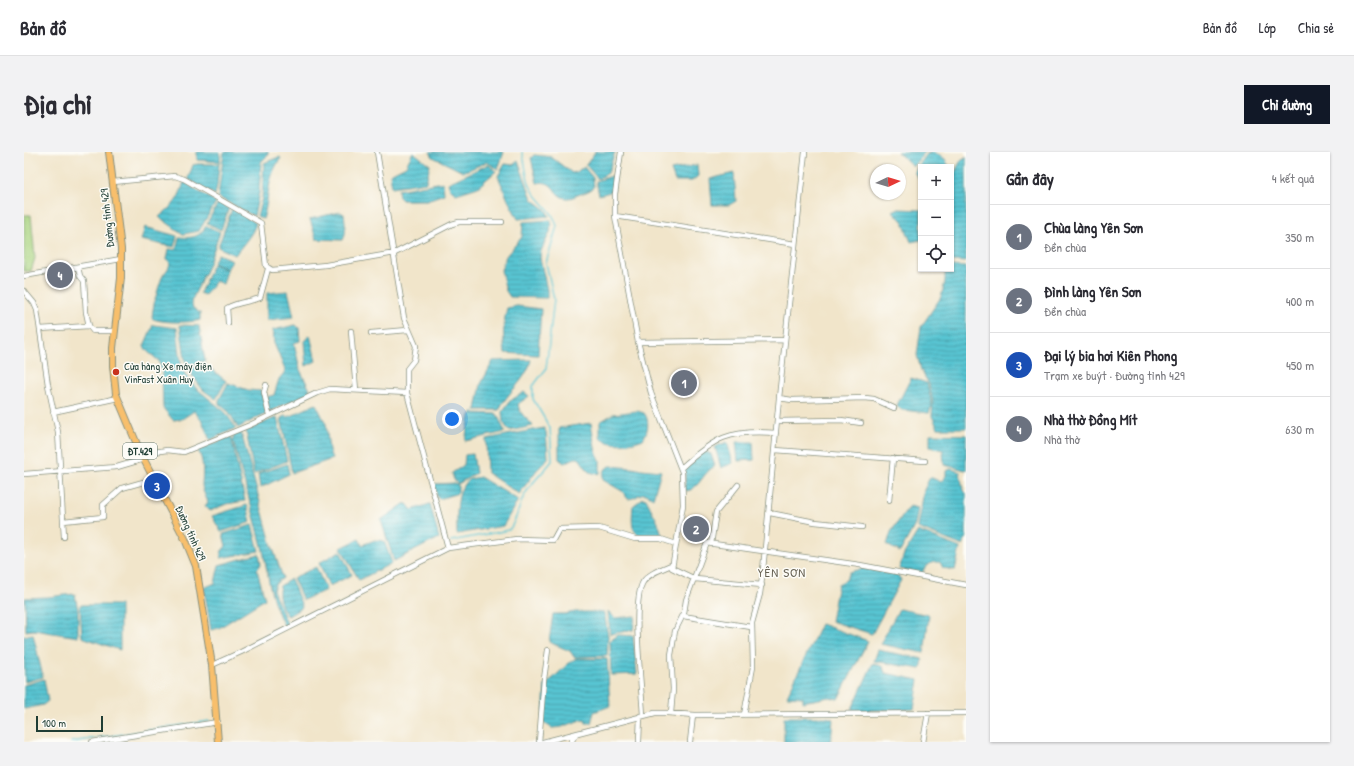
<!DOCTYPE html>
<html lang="vi">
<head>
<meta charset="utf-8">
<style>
	body { margin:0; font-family:"Patrick Hand",sans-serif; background:#f2f2f3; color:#2b2b33 }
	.controls { position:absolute; right:12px; top:12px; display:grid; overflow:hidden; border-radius:0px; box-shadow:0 1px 3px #0004 }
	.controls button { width:36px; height:36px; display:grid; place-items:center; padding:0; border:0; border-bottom:1px solid #e1e1e2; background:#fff; color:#2b2b33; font:20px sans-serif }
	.compass { position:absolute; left:846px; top:12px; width:36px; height:36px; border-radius:50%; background:#fff; box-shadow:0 1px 3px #0004; rotate:86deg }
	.scale { position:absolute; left:12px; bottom:10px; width:67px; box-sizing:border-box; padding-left:4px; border:2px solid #1f3d34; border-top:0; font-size:11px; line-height:14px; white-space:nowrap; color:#1f3d34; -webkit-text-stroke:3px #fdfcf7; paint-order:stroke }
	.you { position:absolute; left:428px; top:267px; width:14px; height:14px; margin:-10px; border:3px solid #fff; border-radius:50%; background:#1a73e8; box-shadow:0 0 0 6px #1a73e833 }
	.badge { display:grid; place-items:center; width:26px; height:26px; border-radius:50%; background:#111827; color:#fff; font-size:13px; font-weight:700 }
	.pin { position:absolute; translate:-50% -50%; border:2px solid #fff; box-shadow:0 1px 4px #0006 }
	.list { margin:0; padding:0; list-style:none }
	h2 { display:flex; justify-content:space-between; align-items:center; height:52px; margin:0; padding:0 16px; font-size:17px }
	h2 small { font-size:13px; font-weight:400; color:#7c7c81 }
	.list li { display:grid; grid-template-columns:26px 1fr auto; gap:12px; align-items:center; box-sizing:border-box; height:64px; padding:0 16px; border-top:1px solid #e1e1e2 }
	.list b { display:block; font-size:15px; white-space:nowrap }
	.list p { margin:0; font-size:13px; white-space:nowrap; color:#7c7c81 }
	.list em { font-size:13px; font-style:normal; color:#7c7c81 }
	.icon { flex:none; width:22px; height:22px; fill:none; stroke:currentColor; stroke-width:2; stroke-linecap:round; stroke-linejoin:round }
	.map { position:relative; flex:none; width:942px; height:590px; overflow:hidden; border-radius:0px }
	header { display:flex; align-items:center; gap:24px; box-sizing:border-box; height:56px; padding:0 20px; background:#fff; border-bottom:1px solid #e1e1e2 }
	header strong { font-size:19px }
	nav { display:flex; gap:22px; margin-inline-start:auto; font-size:14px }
	.intro { display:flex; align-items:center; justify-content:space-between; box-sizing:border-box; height:96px; padding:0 24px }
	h1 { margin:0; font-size:28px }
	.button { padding:10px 18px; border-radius:0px; background:#111827; color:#fff; font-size:14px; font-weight:700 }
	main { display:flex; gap:24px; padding:0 24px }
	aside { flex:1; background:#fff; border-radius:0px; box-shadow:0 1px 3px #0004 }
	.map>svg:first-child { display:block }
</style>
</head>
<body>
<header>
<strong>Bản đồ</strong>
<nav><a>Bản đồ</a><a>Lớp</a><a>Chia sẻ</a></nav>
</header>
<div class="intro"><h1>Địa chỉ</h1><a class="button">Chỉ đường</a></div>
<main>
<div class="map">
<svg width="942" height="590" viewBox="0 0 942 590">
	<defs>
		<pattern id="water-rules" width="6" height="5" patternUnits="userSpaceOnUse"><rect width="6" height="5" fill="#58c4d2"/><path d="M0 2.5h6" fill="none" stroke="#48a0ab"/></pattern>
	</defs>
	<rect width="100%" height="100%" fill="#fdfcf7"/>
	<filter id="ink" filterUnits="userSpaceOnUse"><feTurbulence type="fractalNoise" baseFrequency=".025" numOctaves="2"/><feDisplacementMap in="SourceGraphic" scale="8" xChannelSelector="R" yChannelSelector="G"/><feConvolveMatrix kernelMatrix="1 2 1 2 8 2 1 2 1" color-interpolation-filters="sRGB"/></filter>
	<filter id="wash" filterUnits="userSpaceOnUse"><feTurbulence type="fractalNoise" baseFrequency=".012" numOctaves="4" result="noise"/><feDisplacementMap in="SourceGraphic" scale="16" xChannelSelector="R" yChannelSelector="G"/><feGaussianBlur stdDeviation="0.9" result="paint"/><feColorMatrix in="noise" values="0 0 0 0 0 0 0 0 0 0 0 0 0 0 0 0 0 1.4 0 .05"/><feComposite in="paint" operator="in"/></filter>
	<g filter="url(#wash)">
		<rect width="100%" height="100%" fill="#f1e5ca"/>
		<path fill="#a9d480" stroke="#64885a" d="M0,63H7L11,106L7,119H0Z"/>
		<path fill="url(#water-rules)" stroke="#3c8083" d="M173,0H196V10L173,8Z
			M200,0H244L245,2L237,10L235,41L230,64L194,45Z
			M389,0L406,13L402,30L368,35L366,22L382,14Z
			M480,0L474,17L463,10L439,20L409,5L406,0Z
			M571,0H591L584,21L574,27L562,13Z
			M873,0H901L889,14Z
			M909,0L921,7L925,15H897V29L890,20L903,2Z
			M510,3L527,5L548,21L552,20L560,15L569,26L570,35C566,39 562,40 556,42C553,43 548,46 544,46C528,46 533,27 513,31L507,6Z
			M942,4V110L927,109V28L936,10Z
			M255,5L257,6C242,26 246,45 239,67L233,64L238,46L240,11Z
			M494,9L508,47L521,57L525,64L494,67L484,48L474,24L481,12L489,13Z
			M174,12H195L193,33L191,43L164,27L169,13Z
			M463,13H465L472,19L454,35L432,42L426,37L424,31Z
			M673,13L674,24L668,29H651L647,18Z
			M710,21L712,49L705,53H688L686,27Z
			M588,24L589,39L575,43L572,29Z
			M160,30L192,50L175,79L159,82L135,65C149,53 154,50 160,30Z
			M419,30L420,42L403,48H378L375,45L374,38Z
			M194,51L205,56L197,78L183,71Z
			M208,57L232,71C228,84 219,92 211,103L194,95Z
			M873,57L897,58V88L887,90L879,70L869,59Z
			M316,60L320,62C321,70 323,81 319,88L292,87L286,67Z
			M527,68L526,80L517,99L516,106L523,138V146L486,145L482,139L477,118L482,104L498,85L499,70Z
			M182,74L196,80L184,114L167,150L169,156L176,161V168C169,171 133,171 128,166C129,153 133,140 137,128C139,121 145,118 146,111L143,107L145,97L152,98L155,85C168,86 175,86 182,74Z
			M121,75L153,84L150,95L117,88Z
			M194,102L208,108L203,117L189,111Z
			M189,112L203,118L199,132L192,129L181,143L176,141Z
			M927,114L942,115V276H914L908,264L909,251L905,232L897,218L893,203L897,175L917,145L921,130V117H927Z
			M264,139L270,165L243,168V141Z
			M493,154L517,157L514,203L481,201C479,186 479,171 483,156Z
			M129,173L153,176L157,211L161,222L172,236L201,260L212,276L186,288L178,269L170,259L158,267L149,268L139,256L138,221L135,209L123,199L120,194Z
			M156,173L175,174L181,209L162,213Z
			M272,173L275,176L276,189L270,191L276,218L287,240L245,260L243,245L250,243L255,227L260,221L261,218L250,191L249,179V178Z
			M286,183L292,209L282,214L280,189Z
			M507,208C503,228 483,240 475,258H452L457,232L469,209Z
			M181,212L202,229L192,247L179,238L165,219L164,216Z
			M887,226L903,231L908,253L905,261L878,258L874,255L873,253Z
			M204,231L224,238L237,239L242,261L214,276L205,260L195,252V248Z
			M500,240L505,244L494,252C495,262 503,266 509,274L485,279L479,270L478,260L486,249Z
			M292,252L302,272L305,298L308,307L268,321L257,266L261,264L264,265Z
			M613,259L620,261C626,268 624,280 619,287C608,292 584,295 576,285V270L589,262Z
			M449,261L473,262L481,280L441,289L446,263Z
			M253,265L263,309L230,322L222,279Z
			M567,271L571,296L576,309V321L574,322L565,320L555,306H551L540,311L535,307V276Z
			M520,276L522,280L524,306L512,319L495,342L463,321L462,287Z
			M217,280L247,391L259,426L251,432L249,438L264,474L261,475C246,448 245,427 239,398C230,361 218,325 209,288L210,283Z
			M906,282L942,283V318L920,313L919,298L906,295Z
			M207,284L221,349L202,352L186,359L181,354L184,350C182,345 178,338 178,332C179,319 180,310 174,298Z
			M703,290L709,311L697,316L691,295Z
			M712,290H729L730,308L714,309Z
			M680,299L687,302L691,314C679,320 675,337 663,339L661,338V317Z
			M449,302L452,321L434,332L430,328L428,321L440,313L441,303Z
			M263,312L265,322L236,336L234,322Z
			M587,314L637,319L629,346C616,336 617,346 604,347L598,339L579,328C578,321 581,315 587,314Z
			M927,317L936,320L939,338L942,341V383L939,394L894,376L900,338L906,325L917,330L922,324V319Z
			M456,325L494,348L479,374L433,382C433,367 431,338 444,328C447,326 452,326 456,325Z
			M431,331L434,333V341L415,347L413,345L411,332Z
			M619,346L622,347C628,360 636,371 638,385C611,384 606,385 609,354Z
			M380,352H383L388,358L406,352L415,386L370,409L357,368Z
			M223,353L227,370L197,380L188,364Z
			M885,354L894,356L891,373L876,400L863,393L867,380Z
			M228,373L235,399L197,406V400L202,394L199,382Z
			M894,379L936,396L931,418L919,416L916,410C906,410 901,412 898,422L875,417L880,402Z
			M335,387L338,393L351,388L360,389L368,411L335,428L317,396Z
			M316,399L328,423L305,434L295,411Z
			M235,402L237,412L233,418L241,447L195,476L187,478L180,436L191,431L195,413Z
			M292,415L302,438L279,448L269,426Z
			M840,416L874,423L877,428L848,482L807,469L814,432L822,428L826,420Z
			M267,427L278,454L277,456L264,464C257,457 253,443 256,434Z
			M51,442L54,459V485L10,478L2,479L1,446L24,445Z
			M56,453H96V498L58,485Z
			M875,457L905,463L900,501L856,492Z
			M584,459L591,466L611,464L609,478L586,482Z
			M551,460H580L584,484L583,504L550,505L546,499L525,490L529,462H541Z
			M797,472L844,489L814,547L805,545L779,550V545L763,544Z
			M9,482L19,525L1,530L0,484Z
			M594,483L609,484L613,522L587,523L586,489Z
			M854,498L899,507L897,517L850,509Z
			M553,506L583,507L586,554L570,560L567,571H562L561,567H559L538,575L528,576L519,570L521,532C532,526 544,509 553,506Z
			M849,511L859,515L861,521L895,528L890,557L827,559Z
			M20,527L24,549L19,553L0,557V533Z
			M760,565H803L809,567L807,590H760Z"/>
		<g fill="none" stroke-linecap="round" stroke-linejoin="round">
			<path stroke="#58c4d2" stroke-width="1.5" d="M427,389L485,378C493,368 494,357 499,346C506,331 518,322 528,309L526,276L509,247V234L522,217L530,147L522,111L533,74C529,57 513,49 506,34C501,23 502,11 498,0
				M47,590L185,569"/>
		</g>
	</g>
	<g filter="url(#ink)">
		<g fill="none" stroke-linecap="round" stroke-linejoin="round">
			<defs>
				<path id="minor" d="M353,0L380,166L392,194L390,208L383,217V241L424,396
					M597,0L591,42V64L614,190L627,241L658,320L659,353L648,416L671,427L738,433
					M89,30L151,24L160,27L237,71L242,114L248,118L302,113L371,101L428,72L435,70H478
					M591,64L771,92
					M54,115L56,124L60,129L62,160L65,174L69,179H91
					M0,124L97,107
					M0,139L10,151L13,158L24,233L34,280L40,385
					M204,171L203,156C213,150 225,150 236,146L244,117
					M16,177L65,174
					M327,179L332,238
					M347,181L384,178
					M614,190L761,188
					M242,233L240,240L245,263
					M755,246L768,248L841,246L850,247L870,256
					M29,260L94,246
					M753,269L817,268L837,271
					M751,298L901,309
					M117,302L143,298L160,300L226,273L293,241L306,237L383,241
					M657,316C690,286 706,277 752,281
					M0,322L93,315L120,307
					M865,349L869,306
					M746,361L791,370L838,375
					M39,369L79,365V353L98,336L130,327
					M683,391L836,413L942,433
					M687,392L692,360L714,333
					M659,464L727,475
					M188,513L217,500L424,396L493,387L529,388L535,377L575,376L611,387H637L652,392
					M647,561L649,537L647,503L651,479L660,461L662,448L683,391
					M720,563L729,515L728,471L736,442L739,418L755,246L781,0
					M619,564C618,537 607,450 619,430C625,421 638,417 647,413
					M68,590L194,570
					M515,590L520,527L524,498
					M519,590L631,561H643L671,563L942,561
					M547,590L552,582
					M615,590L616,564
					M666,590L669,563
					M899,590L904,561"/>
				<path id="major" d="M85,0L97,97V126L89,196V214L92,242L117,302L161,387L172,414L188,513L194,590"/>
			</defs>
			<use href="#minor" stroke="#88917f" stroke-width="6"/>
			<use href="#major" stroke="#88917f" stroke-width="8"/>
			<use href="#minor" stroke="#fff" stroke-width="4.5"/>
			<use href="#major" stroke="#f8bf6c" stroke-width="6"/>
		</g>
	</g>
	<circle fill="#c8321e" stroke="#fdfcf7" stroke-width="1.5" cx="92" cy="220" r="4"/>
	<g text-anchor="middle" stroke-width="3" stroke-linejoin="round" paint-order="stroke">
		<rect fill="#fdfcf7" stroke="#62766e" stroke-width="1" x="99" y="291" width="34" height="16" rx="3"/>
		<g font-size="10" font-weight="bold" fill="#1f3d34">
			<text x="116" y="303">ĐT.429</text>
		</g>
		<g font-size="11" fill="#1f3d34" stroke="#fdfcf7">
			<text transform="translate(83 66) rotate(-96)" y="4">Đường tỉnh 429</text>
			<text transform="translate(167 381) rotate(66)" y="4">Đường tỉnh 429</text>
		</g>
		<g font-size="11" fill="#1f3d34" stroke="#fdfcf7" text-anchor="start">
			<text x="100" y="218">Cửa hàng Xe máy điện<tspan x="100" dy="13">VinFast Xuân Huy</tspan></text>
		</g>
		<g font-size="13" letter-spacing="1" fill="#686355" stroke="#fdfcf7">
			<text x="758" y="425">YÊN SƠN</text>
		</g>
	</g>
</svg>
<div class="controls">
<button>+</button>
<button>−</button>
<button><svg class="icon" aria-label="locate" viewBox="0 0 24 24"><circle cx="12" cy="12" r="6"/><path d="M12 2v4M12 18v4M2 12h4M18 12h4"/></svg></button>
</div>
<svg class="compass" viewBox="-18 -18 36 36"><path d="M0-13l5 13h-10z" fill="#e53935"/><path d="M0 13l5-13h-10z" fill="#7c7c81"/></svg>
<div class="scale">100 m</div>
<div class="you"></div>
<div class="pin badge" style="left:660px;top:231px;background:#6b7280">1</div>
<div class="pin badge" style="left:672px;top:377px;background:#6b7280">2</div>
<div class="pin badge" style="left:133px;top:334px;background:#1a4fb4">3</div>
<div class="pin badge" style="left:36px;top:123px;background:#6b7280">4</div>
</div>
<aside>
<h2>Gần đây<small>4 kết quả</small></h2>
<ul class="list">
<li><span class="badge" style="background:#6b7280">1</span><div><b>Chùa làng Yên Sơn</b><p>Đền chùa</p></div><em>350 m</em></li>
<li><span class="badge" style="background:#6b7280">2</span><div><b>Đình làng Yên Sơn</b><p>Đền chùa</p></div><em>400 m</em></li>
<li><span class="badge" style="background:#1a4fb4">3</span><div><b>Đại lý bia hơi Kiên Phong</b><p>Trạm xe buýt · Đường tỉnh 429</p></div><em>450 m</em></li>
<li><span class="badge" style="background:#6b7280">4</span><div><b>Nhà thờ Đồng Mít</b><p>Nhà thờ</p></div><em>630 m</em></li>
</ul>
</aside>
</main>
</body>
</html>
